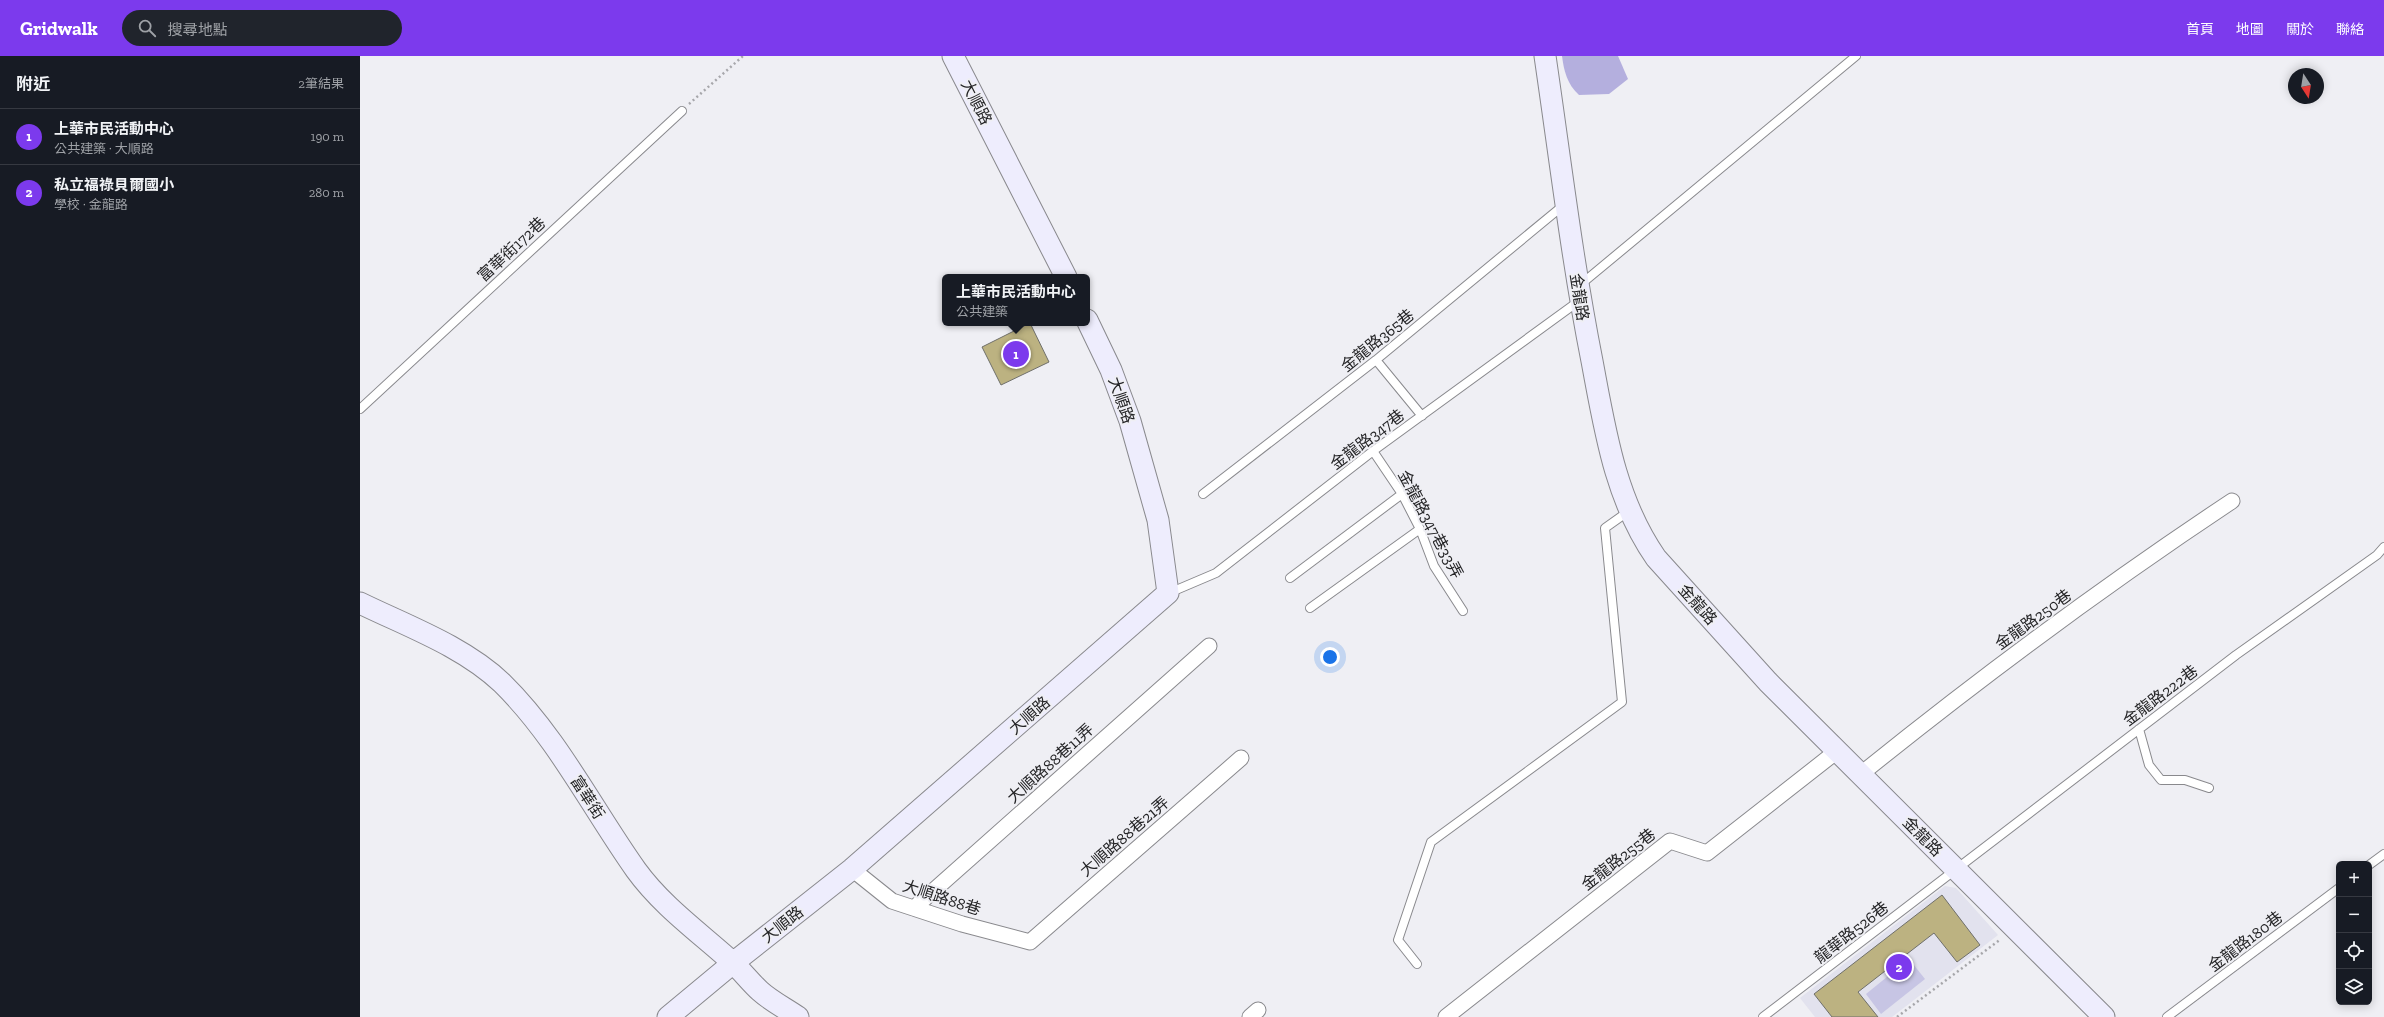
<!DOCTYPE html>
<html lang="zh-TW">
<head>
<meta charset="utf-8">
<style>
	body { margin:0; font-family:"Zilla Slab","Noto Sans TC",serif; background:#20242c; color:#f1f3f6 }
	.controls { position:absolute; right:12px; bottom:12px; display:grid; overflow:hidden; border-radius:6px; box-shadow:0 2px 10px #0003 }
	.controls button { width:36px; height:36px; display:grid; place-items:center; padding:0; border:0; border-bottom:1px solid #363941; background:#171b24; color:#f1f3f6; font:20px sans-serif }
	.compass { position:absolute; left:1928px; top:12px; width:36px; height:36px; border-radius:50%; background:#171b24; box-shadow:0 2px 10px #0003; rotate:168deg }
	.you { position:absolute; left:970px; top:601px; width:14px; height:14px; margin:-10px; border:3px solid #fff; border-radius:50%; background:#1a73e8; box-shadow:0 0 0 6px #1a73e833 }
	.badge { display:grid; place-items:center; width:26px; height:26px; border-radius:50%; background:#7c3aed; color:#fff; font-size:13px; font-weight:700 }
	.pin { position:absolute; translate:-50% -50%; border:2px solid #fff; box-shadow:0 1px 4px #0006 }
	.popup { position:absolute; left:582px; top:218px; width:148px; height:52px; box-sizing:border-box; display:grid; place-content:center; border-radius:6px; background:#171b24; filter:drop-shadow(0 1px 3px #0005); font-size:13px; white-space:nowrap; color:#9ea1a6 }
	.popup b { font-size:15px; color:#f1f3f6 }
	.popup::after { content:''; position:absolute; left:50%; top:100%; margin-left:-8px; border:8px solid transparent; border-top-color:#171b24 }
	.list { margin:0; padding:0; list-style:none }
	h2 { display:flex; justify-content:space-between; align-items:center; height:52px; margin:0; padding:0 16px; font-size:17px }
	h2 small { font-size:13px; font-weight:400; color:#9ea1a6 }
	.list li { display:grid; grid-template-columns:26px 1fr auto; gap:12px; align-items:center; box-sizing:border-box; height:56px; padding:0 16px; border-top:1px solid #363941 }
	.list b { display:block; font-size:15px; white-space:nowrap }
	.list p { margin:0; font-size:13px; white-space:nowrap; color:#9ea1a6 }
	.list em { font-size:13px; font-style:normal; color:#9ea1a6 }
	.icon { flex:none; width:22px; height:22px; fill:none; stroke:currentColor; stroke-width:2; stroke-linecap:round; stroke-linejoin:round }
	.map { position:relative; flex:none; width:2024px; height:961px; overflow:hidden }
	header { display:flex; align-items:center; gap:24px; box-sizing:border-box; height:56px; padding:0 20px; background:#7c3aed; color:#fff }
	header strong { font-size:19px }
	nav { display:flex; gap:22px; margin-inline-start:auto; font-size:14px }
	.search { width:280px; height:36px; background:#20242c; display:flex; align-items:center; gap:10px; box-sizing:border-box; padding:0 14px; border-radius:22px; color:#9ea1a6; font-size:15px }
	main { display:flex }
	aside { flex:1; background:#171b24 }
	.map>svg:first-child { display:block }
</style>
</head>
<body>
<header>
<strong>Gridwalk</strong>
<div class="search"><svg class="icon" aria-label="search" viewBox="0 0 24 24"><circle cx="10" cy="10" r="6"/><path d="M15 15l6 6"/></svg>搜尋地點</div>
<nav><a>首頁</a><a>地圖</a><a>關於</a><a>聯絡</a></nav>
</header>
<main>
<aside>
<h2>附近<small>2筆結果</small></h2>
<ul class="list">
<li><span class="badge">1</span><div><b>上華市民活動中心</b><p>公共建築 · 大順路</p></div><em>190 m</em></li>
<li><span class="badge">2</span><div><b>私立福祿貝爾國小</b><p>學校 · 金龍路</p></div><em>280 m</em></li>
</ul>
</aside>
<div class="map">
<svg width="2024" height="961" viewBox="0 0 2024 961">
	<rect width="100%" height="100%" fill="#efeff4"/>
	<path fill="#e2e2ee" d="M1585,830L1596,832L1638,879L1532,961H1455L1440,942Z"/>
	<path fill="#c7c5e4" d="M1549,903L1565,923L1521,958L1506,938Z"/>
	<path fill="#b4afde" d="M1202,0H1258L1268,23L1249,38L1219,39C1207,28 1204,15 1202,0Z"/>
	<path fill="#bcb281" stroke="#6f6f6a" d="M670,267L689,306L641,329L622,291Z
		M1582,839L1620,889L1597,906L1574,877L1498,936L1518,961H1472L1454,938Z"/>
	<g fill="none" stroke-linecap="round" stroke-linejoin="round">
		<defs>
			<path id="lane" d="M1220,229L1496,0
				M1016,304L1062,360
				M0,353L322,55
				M1013,395L1042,438L1060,473L1074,510L1103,555
				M843,438L1016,304L1205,148
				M930,522L1042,438
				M809,537L856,517L1013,395L1219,245
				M950,552L1060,473
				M1779,673L1789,709L1801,724H1825L1849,732
				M2009,809L2024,798
				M1057,908L1038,884L1071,786L1262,646L1245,472L1269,455
				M1403,961L1876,599L2017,499L2024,491
				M1807,961L1979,832"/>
			<path id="street" d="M1501,718C1620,622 1744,530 1872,445
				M492,813L532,845L602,868L670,886L881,702
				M554,852L849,590
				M890,961L898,954
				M1086,961L1310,785L1347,797L1477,695"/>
			<path id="secondary" d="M593,0L706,221
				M1185,0C1200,102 1212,204 1232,305C1245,374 1255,443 1296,502L1408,626L1744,961
				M0,547C47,570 103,590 142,627C197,681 232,752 276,814C302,850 340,877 372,906C382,915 390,926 400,935C411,945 425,952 438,961
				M308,961L373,907L492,813L808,537L798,464L770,365L751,314L727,264"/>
		</defs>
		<use href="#lane" stroke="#89898d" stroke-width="10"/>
		<use href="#street" stroke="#89898d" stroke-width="17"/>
		<use href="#secondary" stroke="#89898d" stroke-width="23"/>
		<path stroke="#a7a7ab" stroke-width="2.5" stroke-dasharray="2 3" stroke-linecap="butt" d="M329,48L383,0
			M1537,961L1641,883"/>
		<use href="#lane" stroke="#fff" stroke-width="8"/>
		<use href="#street" stroke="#fff" stroke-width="15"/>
		<use href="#secondary" stroke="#eeedfd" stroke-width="21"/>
	</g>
	<g text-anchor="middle" stroke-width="4" stroke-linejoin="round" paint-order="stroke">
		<g font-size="16" fill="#242426" stroke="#efeff4">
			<text transform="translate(617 46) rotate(63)" y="6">大順路</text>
			<text transform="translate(151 193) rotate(-43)" y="6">富華街172巷</text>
			<text transform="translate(1220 241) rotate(81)" y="6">金龍路</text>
			<text transform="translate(1017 284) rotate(-39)" y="6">金龍路365巷</text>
			<text transform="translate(762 344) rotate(71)" y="6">大順路</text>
			<text transform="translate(1007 383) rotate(-37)" y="6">金龍路347巷</text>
			<text transform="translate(1071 468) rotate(62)" y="6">金龍路347巷33弄</text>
			<text transform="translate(1338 548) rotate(48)" y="6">金龍路</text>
			<text transform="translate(1673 563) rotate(-36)" y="6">金龍路250巷</text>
			<text transform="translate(1800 639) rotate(-37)" y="6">金龍路222巷</text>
			<text transform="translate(669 659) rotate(-41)" y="6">大順路</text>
			<text transform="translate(690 707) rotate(-42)" y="6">大順路88巷11弄</text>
			<text transform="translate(228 741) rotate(57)" y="6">富華街</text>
			<text transform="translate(764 780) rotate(-41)" y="6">大順路88巷21弄</text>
			<text transform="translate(1563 780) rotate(45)" y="6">金龍路</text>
			<text transform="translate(1258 803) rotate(-38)" y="6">金龍路255巷</text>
			<text transform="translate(582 841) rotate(18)" y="6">大順路88巷</text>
			<text transform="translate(422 868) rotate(-38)" y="6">大順路</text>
			<text transform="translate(1491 876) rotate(-38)" y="6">龍華路526巷</text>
			<text transform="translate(1885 885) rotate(-37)" y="6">金龍路180巷</text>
		</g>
	</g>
</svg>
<div class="controls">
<button>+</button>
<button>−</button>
<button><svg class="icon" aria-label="locate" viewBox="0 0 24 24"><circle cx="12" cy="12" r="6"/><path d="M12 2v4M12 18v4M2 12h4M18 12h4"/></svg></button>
<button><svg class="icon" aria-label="layers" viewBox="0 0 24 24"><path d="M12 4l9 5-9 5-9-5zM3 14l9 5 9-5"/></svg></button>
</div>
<svg class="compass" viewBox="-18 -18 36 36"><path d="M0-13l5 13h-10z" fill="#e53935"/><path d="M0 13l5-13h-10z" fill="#9ea1a6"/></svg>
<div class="you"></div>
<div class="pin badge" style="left:656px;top:298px">1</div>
<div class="popup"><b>上華市民活動中心</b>公共建築</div>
<div class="pin badge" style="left:1539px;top:911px">2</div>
</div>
</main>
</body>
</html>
